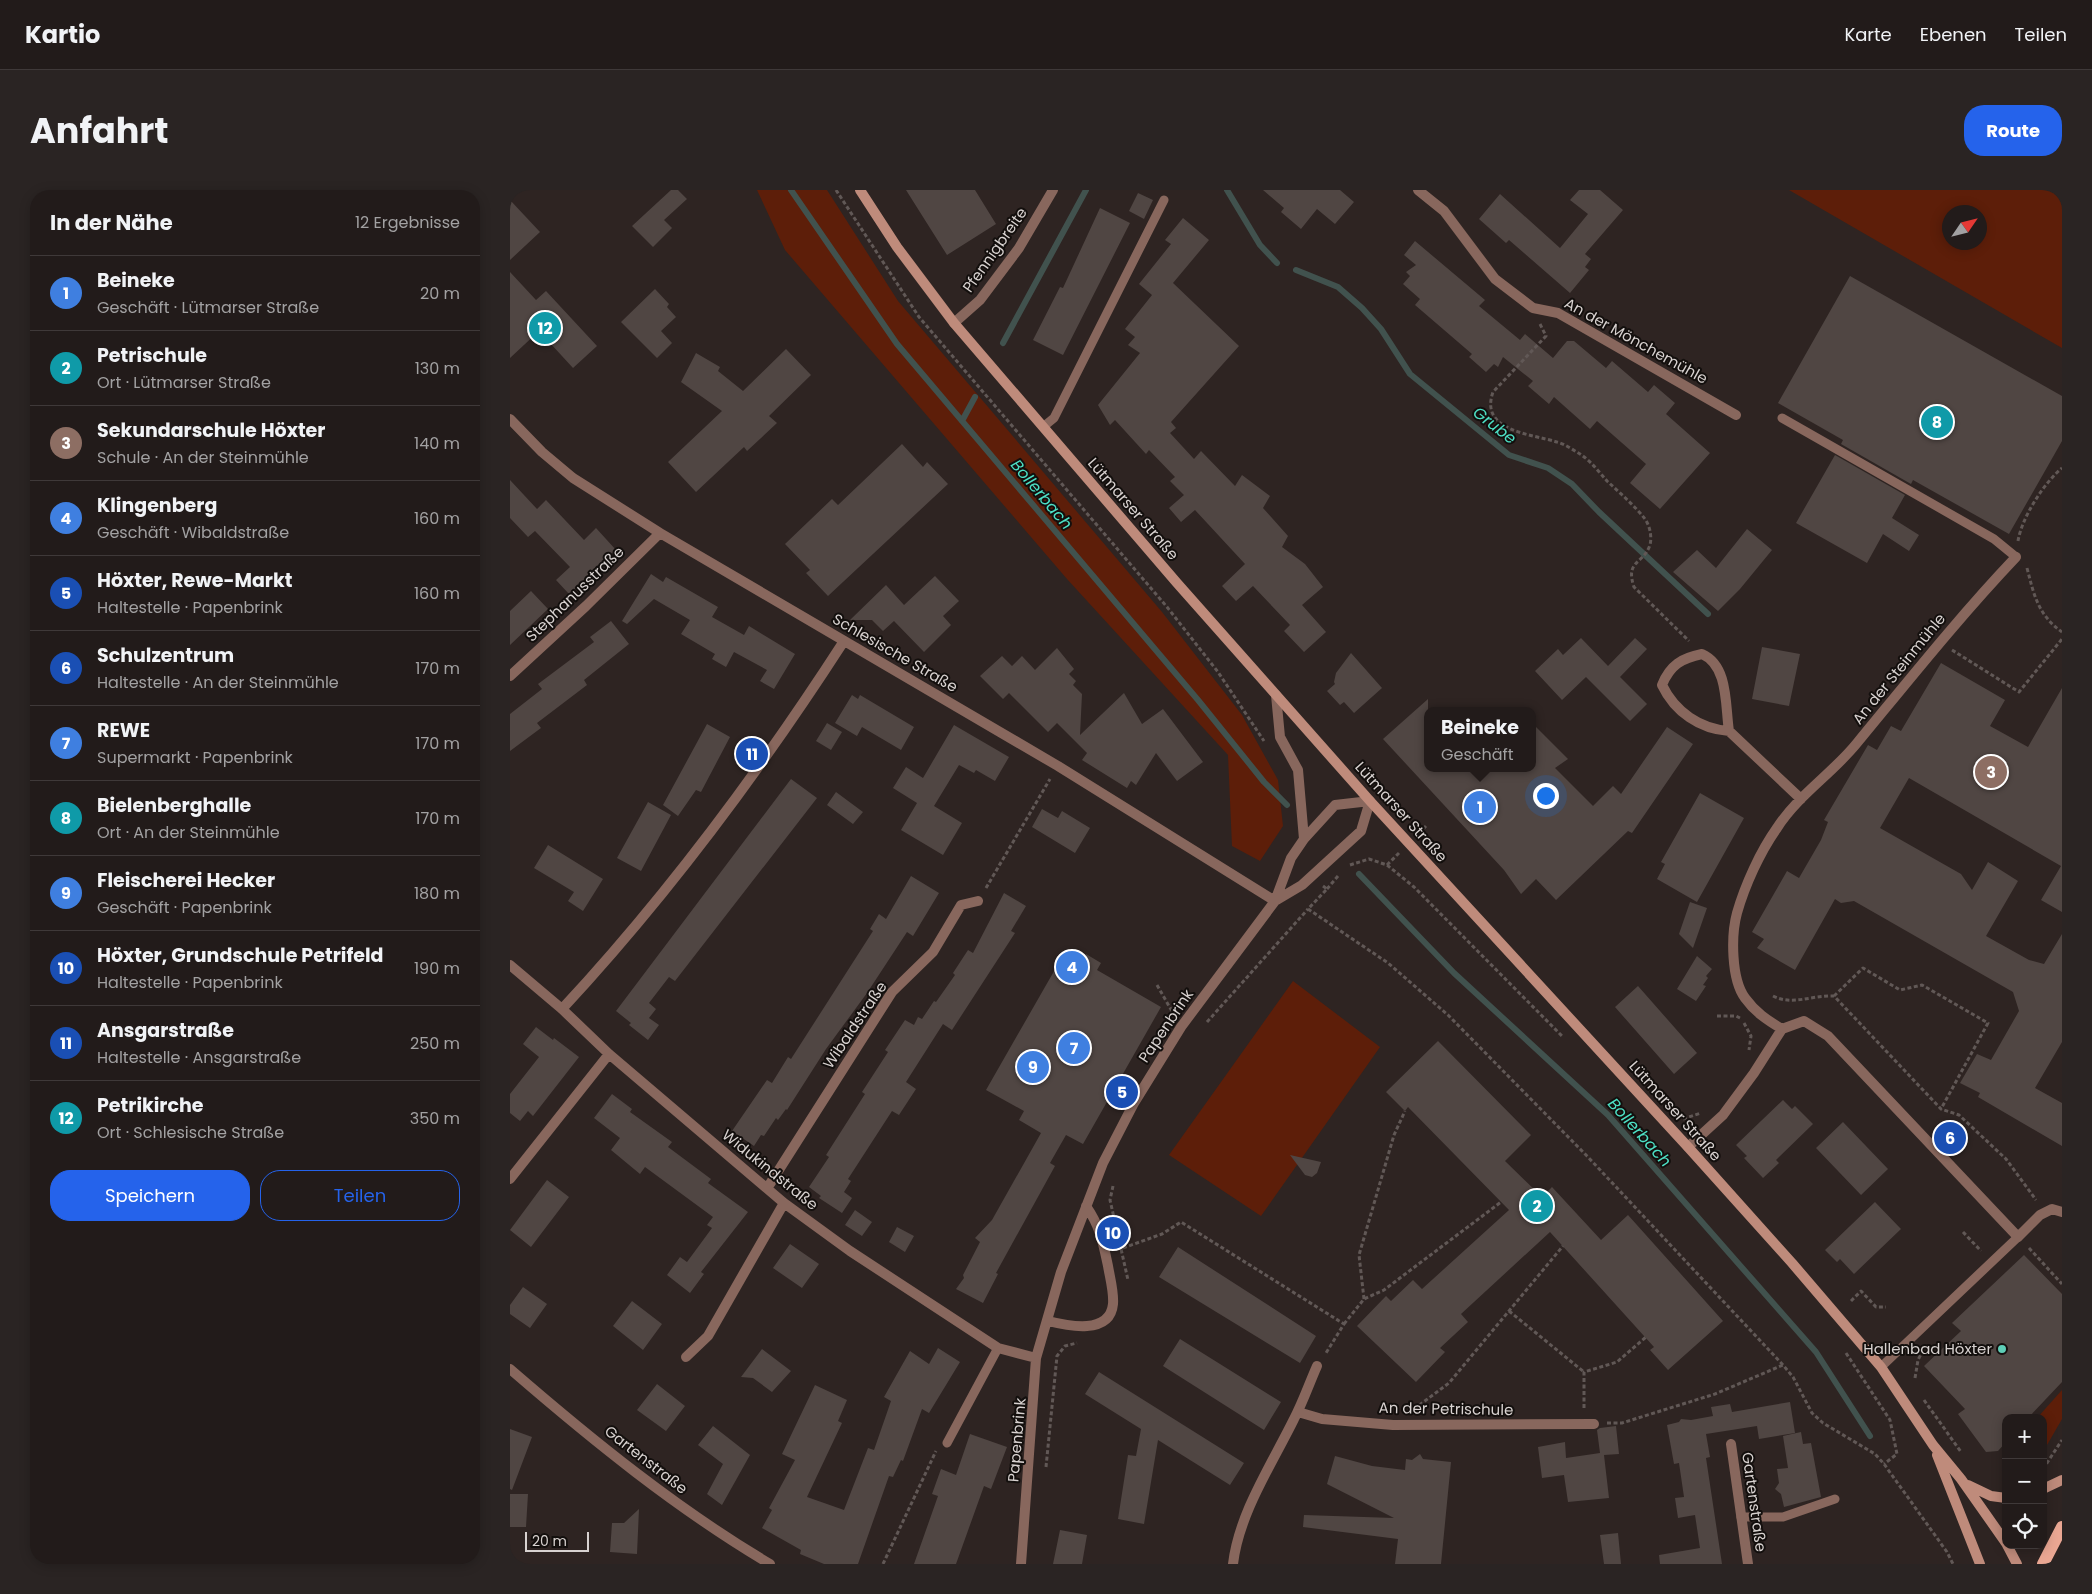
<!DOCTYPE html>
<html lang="de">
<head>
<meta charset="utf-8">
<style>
	body { margin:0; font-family:Poppins,sans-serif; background:#2a2423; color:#f1f3f6 }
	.controls { position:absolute; right:15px; bottom:15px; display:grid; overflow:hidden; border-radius:10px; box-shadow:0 2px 12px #0003 }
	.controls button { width:45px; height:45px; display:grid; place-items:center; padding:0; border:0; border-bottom:1px solid #3f3939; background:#221b1a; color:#f1f3f6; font:25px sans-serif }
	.compass { position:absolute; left:1432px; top:15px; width:45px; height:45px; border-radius:50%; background:#221b1a; box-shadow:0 2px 12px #0003; rotate:55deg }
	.scale { position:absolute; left:15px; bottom:12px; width:64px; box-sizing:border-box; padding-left:5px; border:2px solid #d8d2d0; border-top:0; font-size:14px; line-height:18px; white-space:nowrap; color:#d8d2d0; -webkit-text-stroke:4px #130f0d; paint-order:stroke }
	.you { position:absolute; left:1035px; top:605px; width:18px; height:18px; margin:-12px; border:4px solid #fff; border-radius:50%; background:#1a73e8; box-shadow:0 0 0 8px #1a73e833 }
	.badge { display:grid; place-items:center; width:32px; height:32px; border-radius:50%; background:#2563eb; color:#fff; font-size:16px; font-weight:700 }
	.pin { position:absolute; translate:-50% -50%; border:2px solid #fff; box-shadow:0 1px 5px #0006 }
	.popup { position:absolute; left:914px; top:517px; width:112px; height:65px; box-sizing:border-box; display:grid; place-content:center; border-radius:10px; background:#221b1a; filter:drop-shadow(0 1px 4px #0005); font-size:16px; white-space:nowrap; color:#a2a1a2 }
	.popup b { font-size:19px; color:#f1f3f6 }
	.popup::after { content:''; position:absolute; left:50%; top:100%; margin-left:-10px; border:10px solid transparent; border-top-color:#221b1a }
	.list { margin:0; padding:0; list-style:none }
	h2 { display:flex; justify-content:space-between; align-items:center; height:65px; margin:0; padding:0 20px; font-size:21px }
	h2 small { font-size:16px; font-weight:400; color:#a2a1a2 }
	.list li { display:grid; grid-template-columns:32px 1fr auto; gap:15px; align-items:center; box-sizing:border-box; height:75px; padding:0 20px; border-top:1px solid #3f3939 }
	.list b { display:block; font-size:19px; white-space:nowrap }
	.list p { margin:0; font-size:16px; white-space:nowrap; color:#a2a1a2 }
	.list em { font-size:16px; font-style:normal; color:#a2a1a2 }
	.actions { display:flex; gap:10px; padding:15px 20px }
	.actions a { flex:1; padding:11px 0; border:1px solid #2563eb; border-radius:20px; text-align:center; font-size:18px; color:#2563eb }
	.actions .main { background:#2563eb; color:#fff }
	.icon { flex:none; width:28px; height:28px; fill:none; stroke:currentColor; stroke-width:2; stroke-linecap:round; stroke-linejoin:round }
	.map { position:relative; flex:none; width:1552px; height:1374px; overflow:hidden; border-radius:20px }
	header { display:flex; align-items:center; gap:30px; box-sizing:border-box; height:70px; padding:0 25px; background:#221b1a; border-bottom:1px solid #3f3939 }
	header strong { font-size:24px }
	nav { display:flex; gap:28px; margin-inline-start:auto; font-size:18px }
	.intro { display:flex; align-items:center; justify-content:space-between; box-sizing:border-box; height:120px; padding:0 30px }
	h1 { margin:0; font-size:35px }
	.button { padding:12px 22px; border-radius:20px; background:#2563eb; color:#fff; font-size:18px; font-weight:700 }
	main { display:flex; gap:30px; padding:0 30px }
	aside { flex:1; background:#221b1a; border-radius:20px; box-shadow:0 2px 12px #0003 }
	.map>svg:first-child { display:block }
</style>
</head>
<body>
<header>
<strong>Kartio</strong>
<nav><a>Karte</a><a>Ebenen</a><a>Teilen</a></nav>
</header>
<div class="intro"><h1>Anfahrt</h1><a class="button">Route</a></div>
<main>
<aside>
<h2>In der Nähe<small>12 Ergebnisse</small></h2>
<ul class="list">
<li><span class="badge" style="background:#3f7fe0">1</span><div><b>Beineke</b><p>Geschäft · Lütmarser Straße</p></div><em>20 m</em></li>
<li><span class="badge" style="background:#0f9aa8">2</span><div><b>Petrischule</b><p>Ort · Lütmarser Straße</p></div><em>130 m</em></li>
<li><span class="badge" style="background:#8d6e63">3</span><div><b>Sekundarschule Höxter</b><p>Schule · An der Steinmühle</p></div><em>140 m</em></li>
<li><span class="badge" style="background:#3f7fe0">4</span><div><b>Klingenberg</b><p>Geschäft · Wibaldstraße</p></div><em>160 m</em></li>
<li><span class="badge" style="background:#1a4fb4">5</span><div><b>Höxter, Rewe-Markt</b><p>Haltestelle · Papenbrink</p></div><em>160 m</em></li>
<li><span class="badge" style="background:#1a4fb4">6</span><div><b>Schulzentrum</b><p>Haltestelle · An der Steinmühle</p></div><em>170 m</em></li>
<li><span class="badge" style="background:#3f7fe0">7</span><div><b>REWE</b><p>Supermarkt · Papenbrink</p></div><em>170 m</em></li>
<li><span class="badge" style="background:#0f9aa8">8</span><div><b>Bielenberghalle</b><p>Ort · An der Steinmühle</p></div><em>170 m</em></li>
<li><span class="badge" style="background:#3f7fe0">9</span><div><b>Fleischerei Hecker</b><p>Geschäft · Papenbrink</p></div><em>180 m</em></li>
<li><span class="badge" style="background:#1a4fb4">10</span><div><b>Höxter, Grundschule Petrifeld</b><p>Haltestelle · Papenbrink</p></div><em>190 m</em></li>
<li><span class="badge" style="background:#1a4fb4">11</span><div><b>Ansgarstraße</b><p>Haltestelle · Ansgarstraße</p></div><em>250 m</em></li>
<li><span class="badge" style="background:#0f9aa8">12</span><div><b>Petrikirche</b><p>Ort · Schlesische Straße</p></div><em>350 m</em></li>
</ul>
<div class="actions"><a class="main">Speichern</a><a>Teilen</a></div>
</aside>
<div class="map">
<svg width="1552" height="1374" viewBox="0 0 1552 1374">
	<rect width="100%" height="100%" fill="#2e2422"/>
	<path fill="#5d1e09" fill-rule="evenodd" d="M247,0H317L388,111L652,422L732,525L768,590L773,636L750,671L722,656L718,565L557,389L275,60Z
		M1279,0H1552V158ZM1440,22H1470V52H1440Z
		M783,791L870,857L751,1026L659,965Z
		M1552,1200V1229L1533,1262V1228H1527Z"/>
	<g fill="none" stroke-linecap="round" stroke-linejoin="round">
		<path stroke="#41524e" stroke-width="6" d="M281,0L387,154L688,510L754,592L777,615
			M717,0L750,55L767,73
			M786,80L828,97L852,118L871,139L900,184L999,265L1038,278L1062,294L1089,322L1198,424
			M493,153L576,0
			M452,231L465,207
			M849,684L944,783L1098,925L1306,1162L1360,1246"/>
	</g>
	<path fill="#504643" d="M161,0H168L177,9L154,30L162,38L143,57L122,36Z
		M396,0H465L486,34L437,65Z
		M753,0H830L844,12L825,34L807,19L791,39L771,22L774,18Z
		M1069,0H1090L1113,20L1075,64L1081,69L1075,77L1079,80L1060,103L999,50L996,53L969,29L990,4L1050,58L1078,24L1060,10Z
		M628,3L643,10L634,29L619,21Z
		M0,10L30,42L0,70Z
		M590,18L620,33L553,165L523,150L550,97L553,98Z
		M673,28L699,50L663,93L729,156L661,232L666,238L660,243L684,269L691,261L725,296L732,285L760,306L753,318L778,346L772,357L795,374L813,397L792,415L816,442L794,462L774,441L780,435L743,396L726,411L712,396L735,374L685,320L671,332L659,318L674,305L660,291L665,287L639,260L636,264L605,230L600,235L588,215L630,163L618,155L625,147L615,139L642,105L629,94L661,54L655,50Z
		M905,51L975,110L969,116L1010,150L1015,144L1043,168L1057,151H1064L1096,178L1102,171L1138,202L1144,195L1165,213L1156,224L1200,263L1150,319L1120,293L1136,274L1087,231L1080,239L1044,207L1039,214L1018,196L1023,191L993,167L988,177L984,174L976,182L959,167L962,164L905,115L910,109L893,94L900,86L896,82L906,75L894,65Z
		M0,82L26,110L36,101L87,156L63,178L29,141L0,168Z
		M1340,86L1552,206V251L1499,344L1403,290L1401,294L1331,254L1333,250L1268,213Z
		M145,99L159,114L157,117L166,127L151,141L162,153L147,168L111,132Z
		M276,159L301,185L259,226L267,233L237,261L234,257L186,302L158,272L212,221L171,192L186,163L210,177L208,181L233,201Z
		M392,254L413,277L417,272L438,294L318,406L296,383L300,380L275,354L322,309L328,315Z
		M1325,265L1395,305L1382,328L1409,345L1399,361L1373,344L1357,373L1286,333Z
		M0,290L27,319L36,310L74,350L86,338L106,360L59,404L46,390L60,377L25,341L18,347L0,328Z
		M1237,339L1262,360L1230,399L1208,421L1163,382L1187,360L1206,378Z
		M141,384L153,392L156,387L208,417L202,427L234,445L239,436L285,464L264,499L250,491L257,480L224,462L216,477L202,469L205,464L171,444L180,430L144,409L117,434L112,431Z
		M425,386L449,411L433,426L441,435L414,462L384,431L373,441L362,430H340L376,395L394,415Z
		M21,401L38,419L0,455V421Z
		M101,431L119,454L74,490L77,495L27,533L31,538L0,561V524L32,499L28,494L84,452L80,447Z
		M1071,448L1098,476L1125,448L1137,459L1110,487L1137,514L1120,531L1076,487L1052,510L1025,481L1048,459L1053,465Z
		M1252,457L1290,464L1279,516L1242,509Z
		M547,458L564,479L559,484L566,491L563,495L572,504L570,545L614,503L632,534L653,519L693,572L667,591L646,563L626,595L621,591L617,598L572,570L577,563L547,533L538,542L499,503L493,509L470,486L492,466L502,476L512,466L525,480Z
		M841,463L872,498L844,523L834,512L830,515L817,501L825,494L824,492L826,483Z
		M1431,473L1495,510L1480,536L1518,557L1552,498V722L1531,710L1551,676L1399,588L1370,638L1451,684L1462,700L1478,672L1508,691L1476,746L1519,770L1534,774L1552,744V852L1525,898L1552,913V956L1468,907L1470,903L1450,893L1467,864L1481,870L1509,821L1503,802L1344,711L1331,713L1325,709L1285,780L1247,758L1254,749L1242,742L1277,681L1289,688L1311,650L1318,632L1314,630L1358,555L1367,560L1381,536L1391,541Z
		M342,505L348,509L350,505L404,537L391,560L352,537L347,546L325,533Z
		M918,509V578H1022V533L1058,569L1045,578L1083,616L1103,596L1111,604L1157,537L1183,554L1122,643L1118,641L1046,710L1026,689L1011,704L994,680L873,549Z
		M317,533L332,542L321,560L306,551Z
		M197,534L220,547L191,602L186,600L168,626L153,615Z
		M444,535L499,567L485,591L466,580L464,583L449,575L424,616L452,633L433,665L391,640L407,613L383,598L396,577L413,588Z
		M281,589L307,608L165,791L159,787L139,813L146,819L139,828L149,835L138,850L119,835L121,833L106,821Z
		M326,602L353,622L343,634L317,615Z
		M1190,603L1234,628L1187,712L1147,689L1155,674L1151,672Z
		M138,612L161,625L131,681L107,668Z
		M532,619L548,628L552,621L580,638L565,663L522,637Z
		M38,655L93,689L73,721L58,711L64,702L24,678Z
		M401,686L429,703L403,746L397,742L357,803L316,859L277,920L276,919L268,930L266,928L254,946L251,945L244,956L222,941L257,890L262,893L278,867L281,869L363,741L360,739L369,724L376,729Z
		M494,703L516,716L501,741L505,743L442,840L433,834L396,892L406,899L389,925L382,921L338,989L341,991L334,1002L342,1008L332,1023L309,1008L311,1006L299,997L319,967L316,965L355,904L352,902L378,862L375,860L395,830L404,835L408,827L412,829L424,811L426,812L445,785L443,783L458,760L463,763Z
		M1180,712L1197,718L1183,758L1169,744Z
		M555,762L572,771L576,764L591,773L587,780L651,817L573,954L556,945L540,973L545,976L486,1083L488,1084L473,1113L446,1099L454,1088L453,1085L470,1052L465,1048L482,1030L531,943L509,930L514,921L476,900Z
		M1187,766L1202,779L1196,786L1198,788L1193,795L1196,796L1186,811L1167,799Z
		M1128,796L1187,863L1164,884L1105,817Z
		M26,837L43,850L44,848L69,867L23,926L18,921L10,931L0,923V904L29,867L13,854Z
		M928,851L1021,945L995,971L1032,1007L1042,997L1091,1050L1118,1025L1213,1131L1158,1180L1140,1160L1144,1157L1040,1042L951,1124L958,1132L930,1158L935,1162L906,1192L847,1136L876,1106L881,1111L903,1090L912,1099L999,1020L898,917L895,921L876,902Z
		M102,904L122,919L120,922L162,952L158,957L201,989L198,993L238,1022L191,1082L194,1084L180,1103L157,1085L170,1067L177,1072L202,1038L197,1035L203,1027L135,977L130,984L101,960L110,948L84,928Z
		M1273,910L1282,919L1285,916L1303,934L1266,970L1269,973L1253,988L1234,968L1237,966L1226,955Z
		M1333,932L1378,979L1351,1005L1306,958Z
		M780,965L811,972L807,983L802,987L795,985Z
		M37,990L59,1007L21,1057L0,1040Z
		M1365,1012L1391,1039L1344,1084L1330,1069L1327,1072L1315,1060Z
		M345,1020L362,1032L352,1046L335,1035Z
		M387,1037L404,1046L395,1062L379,1052Z
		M280,1054L309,1074L292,1098L263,1078Z
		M668,1057L806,1146L790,1173L649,1087Z
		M1514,1065L1552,1104V1192L1518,1228H1496V1252L1488,1261L1476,1262L1448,1224L1455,1219L1414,1176L1451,1141L1442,1133Z
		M13,1097L37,1114L20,1138L0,1124V1115Z
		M122,1111L152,1134L133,1160L103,1136Z
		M670,1149L771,1212L754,1240L653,1176Z
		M428,1158L450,1172L419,1223L412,1219L393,1271L391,1270L383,1287L379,1286L348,1374H314L290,1364L291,1360L252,1338L262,1320L259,1318L285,1270L272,1264L305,1195L337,1210L328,1231L332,1233L297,1307L334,1320L358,1258L364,1260L381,1211L374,1207L400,1161L419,1174Z
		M252,1159L281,1181L262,1202L243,1188L231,1187Z
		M589,1182L734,1273L720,1295L648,1250L634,1334L608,1329L618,1265L626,1266L631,1239L575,1204Z
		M147,1194L175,1216L156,1241L127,1220Z
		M1280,1212L1285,1243L1249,1249L1247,1236L1196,1244L1200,1267L1196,1268L1212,1374H1150L1149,1365L1190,1358L1185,1325L1168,1328L1165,1308L1174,1307L1169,1273L1164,1274L1157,1235L1169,1232L1171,1229L1181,1230L1203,1226L1201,1217L1220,1214L1222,1222Z
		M203,1236L240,1265L212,1315L197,1304L213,1274L188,1255Z
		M1106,1236L1109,1264L1094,1265L1099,1308L1058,1312L1054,1285L1032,1288L1028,1257L1055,1252L1056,1268L1090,1263L1087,1240L1090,1238Z
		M0,1239L22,1247L2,1300L0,1299Z
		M1291,1242L1293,1254L1301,1253L1311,1307L1274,1317L1271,1304L1265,1299L1269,1293L1267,1279L1278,1278L1273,1246Z
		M460,1244L497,1257L481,1299L474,1296L446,1374H404L428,1306L422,1304L431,1279L446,1285Z
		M910,1264L913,1269L941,1272L931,1374H885L888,1349L793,1337L794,1325L884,1328L817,1294L825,1266L862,1276L895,1280L896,1269L902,1270Z
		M0,1304H18L16,1337H0Z
		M129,1319L127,1364L100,1362L102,1333H114Z
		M550,1340L577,1345L572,1374H543Z
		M1108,1343L1111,1374H1094L1090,1345Z"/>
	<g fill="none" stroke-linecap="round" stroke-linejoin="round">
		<path stroke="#615856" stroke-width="3" stroke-dasharray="4 2.5" stroke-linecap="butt" d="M326,0L409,127L657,417L708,482L754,551
			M1030,134L1036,146L983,202C969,241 1021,244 1047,252C1055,254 1063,260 1070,264C1081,271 1089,282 1097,291C1110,303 1125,316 1135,329C1140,336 1142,347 1140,355C1133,375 1115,370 1124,397L1179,451
			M1508,351C1512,327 1534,293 1552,278
			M1517,378C1524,405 1528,425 1552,442
			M1442,460L1509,502L1552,449
			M909,643L916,636
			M840,675L859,669L877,675L904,697L1052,846
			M877,675L889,663
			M813,696L817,699L798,719L878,773L938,825L1077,966L1273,1175L1283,1187L1302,1223L1313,1233L1365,1264L1374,1274L1437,1362L1443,1374
			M476,698L540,589
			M817,699L828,686
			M647,795L663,823
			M1263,806C1283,816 1301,805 1324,806L1431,919L1449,925L1496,969L1526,1010
			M1324,806L1353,778L1390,800L1412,795L1478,833L1431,919
			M1207,826H1226L1230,828
			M697,832L798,719
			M1234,833L1241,846L1239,860
			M1173,929L1191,923
			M603,996L600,1010L618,1090
			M1453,1042L1471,1061
			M613,1058L652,1044L671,1032L834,1134L816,1163
			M1519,1058L1552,1094
			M854,1109L849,1065L884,945L895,921
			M1341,1111L1351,1101L1366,1117H1376
			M999,1121L1074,1182
			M834,1134L854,1109L874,1100L991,1012
			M1336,1163L1380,1230L1387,1264L1374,1274
			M1405,1188L1408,1170L1413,1160
			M1414,1210L1451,1262
			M1074,1218V1182L1107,1172L1136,1147
			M904,1219L939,1193L1053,1056
			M1097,1233H1112L1205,1204L1273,1175
			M536,1277L547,1166L555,1156L567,1153
			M1533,1279L1552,1250
			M373,1374L426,1261"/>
		<path stroke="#88675d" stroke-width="9" d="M1272,228L1484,349L1506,367
			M533,237L544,228L654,10
			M1371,1177L1508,1047
			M437,1253L488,1158
			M1231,1327H1273L1325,1309"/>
		<path stroke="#88675d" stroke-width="10" d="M908,0L934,21L985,89L1023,118L1048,123L1226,225
			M444,133L470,110L509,58L543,0
			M0,229L32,262L63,288L150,343L548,576L765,711
			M1192,464C1219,476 1215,516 1219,541C1190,539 1165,522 1152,495C1160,475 1172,468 1192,464Z
			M0,486L76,416L150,343
			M766,505L770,547L788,580L794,649
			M1219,541L1291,609
			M0,775L52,819L99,864L274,1013L340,1061L488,1158L526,1168
			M52,819C157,706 250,581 334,451
			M1272,839C1257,830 1245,822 1235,808C1221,789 1221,745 1227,723C1235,695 1250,662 1267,638C1288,605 1323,583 1347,553C1399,490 1450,426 1506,367
			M1178,957L1213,925L1244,883L1272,839L1294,831L1318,846L1508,1047L1530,1025L1542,1019L1552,1022
			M0,989L99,864
			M258,997L382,802L423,762L451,715L468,711
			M538,1131C558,1136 600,1145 603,1114C604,1102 600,1088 598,1076C593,1052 590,1036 576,1016
			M176,1167L198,1146L274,1013
			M0,1179C82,1250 167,1319 260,1374
			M788,1222L812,1229L883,1235L1084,1234
			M1221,1254L1238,1374
			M511,1374L526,1168L551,1082L593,973L624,913L671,837L765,711L781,668L794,649L825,615L860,611L851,641L792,695L765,711
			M723,1374C729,1323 762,1274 784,1229C793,1212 799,1194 807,1176"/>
		<path stroke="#bf8b7b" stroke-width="10" d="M350,0L387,57L444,133L667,393L860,611L1178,957L1282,1073L1371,1177L1423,1255L1451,1289L1496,1353
			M1427,1265L1470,1374
			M1458,1295L1481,1306L1496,1308
			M1533,1299L1552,1290
			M1497,1355L1507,1374"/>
		<path stroke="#eaa793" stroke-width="12" d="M1533,1374L1552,1337"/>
	</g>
	<circle fill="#5eceb7" stroke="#130f0d" stroke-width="2" cx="1492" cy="1159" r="5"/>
	<g text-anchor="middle" stroke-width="4" stroke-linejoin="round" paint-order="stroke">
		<g font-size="15" fill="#d8d2d0" stroke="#130f0d">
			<text transform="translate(485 60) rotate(-55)" y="5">Pfennigbreite</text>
			<text transform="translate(1126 151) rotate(29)" y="5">An der Mönchemühle</text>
			<text transform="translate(623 319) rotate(49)" y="5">Lütmarser Straße</text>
			<text transform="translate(65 404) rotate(-44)" y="5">Stephanusstraße</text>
			<text transform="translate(385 463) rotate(30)" y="5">Schlesische Straße</text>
			<text transform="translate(1389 479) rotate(-51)" y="5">An der Steinmühle</text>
			<text transform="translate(891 622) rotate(48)" y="5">Lütmarser Straße</text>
			<text transform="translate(345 835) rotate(-56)" y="5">Wibaldstraße</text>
			<text transform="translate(656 836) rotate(-56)" y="5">Papenbrink</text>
			<text transform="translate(1165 921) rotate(48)" y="5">Lütmarser Straße</text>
			<text transform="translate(260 980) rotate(39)" y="5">Widukindstraße</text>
			<text transform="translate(936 1219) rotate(1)" y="5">An der Petrischule</text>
			<text transform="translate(507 1250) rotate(-85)" y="5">Papenbrink</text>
			<text transform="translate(136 1270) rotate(38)" y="5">Gartenstraße</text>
			<text transform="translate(1244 1312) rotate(82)" y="5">Gartenstraße</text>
		</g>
		<g font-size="15" fill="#d8d2d0" stroke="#130f0d" text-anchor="end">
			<text x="1482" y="1164">Hallenbad Höxter</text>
		</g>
		<g font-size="16" font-style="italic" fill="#4de0c5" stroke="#130f0d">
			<text transform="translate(985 235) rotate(38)" y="6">Grube</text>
			<text transform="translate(532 304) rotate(50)" y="6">Bollerbach</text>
			<text transform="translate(1130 942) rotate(48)" y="6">Bollerbach</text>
		</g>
	</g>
</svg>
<div class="controls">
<button>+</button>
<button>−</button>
<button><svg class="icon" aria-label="locate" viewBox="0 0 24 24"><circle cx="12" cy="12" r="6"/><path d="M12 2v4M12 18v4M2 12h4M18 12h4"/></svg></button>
</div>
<svg class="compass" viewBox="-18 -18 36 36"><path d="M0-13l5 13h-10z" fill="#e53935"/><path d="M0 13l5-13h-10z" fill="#a2a1a2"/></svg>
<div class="scale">20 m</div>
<div class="you"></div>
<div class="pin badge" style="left:970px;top:617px;background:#3f7fe0">1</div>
<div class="popup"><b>Beineke</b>Geschäft</div>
<div class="pin badge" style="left:1027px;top:1016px;background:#0f9aa8">2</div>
<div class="pin badge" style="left:1481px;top:582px;background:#8d6e63">3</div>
<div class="pin badge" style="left:562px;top:777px;background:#3f7fe0">4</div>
<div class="pin badge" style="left:612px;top:902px;background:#1a4fb4">5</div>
<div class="pin badge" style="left:1440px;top:948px;background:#1a4fb4">6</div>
<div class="pin badge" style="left:564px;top:858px;background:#3f7fe0">7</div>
<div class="pin badge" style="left:1427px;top:232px;background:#0f9aa8">8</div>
<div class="pin badge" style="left:523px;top:877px;background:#3f7fe0">9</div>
<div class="pin badge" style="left:603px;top:1043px;background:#1a4fb4">10</div>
<div class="pin badge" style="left:242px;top:564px;background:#1a4fb4">11</div>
<div class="pin badge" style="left:35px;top:138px;background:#0f9aa8">12</div>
</div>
</main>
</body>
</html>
